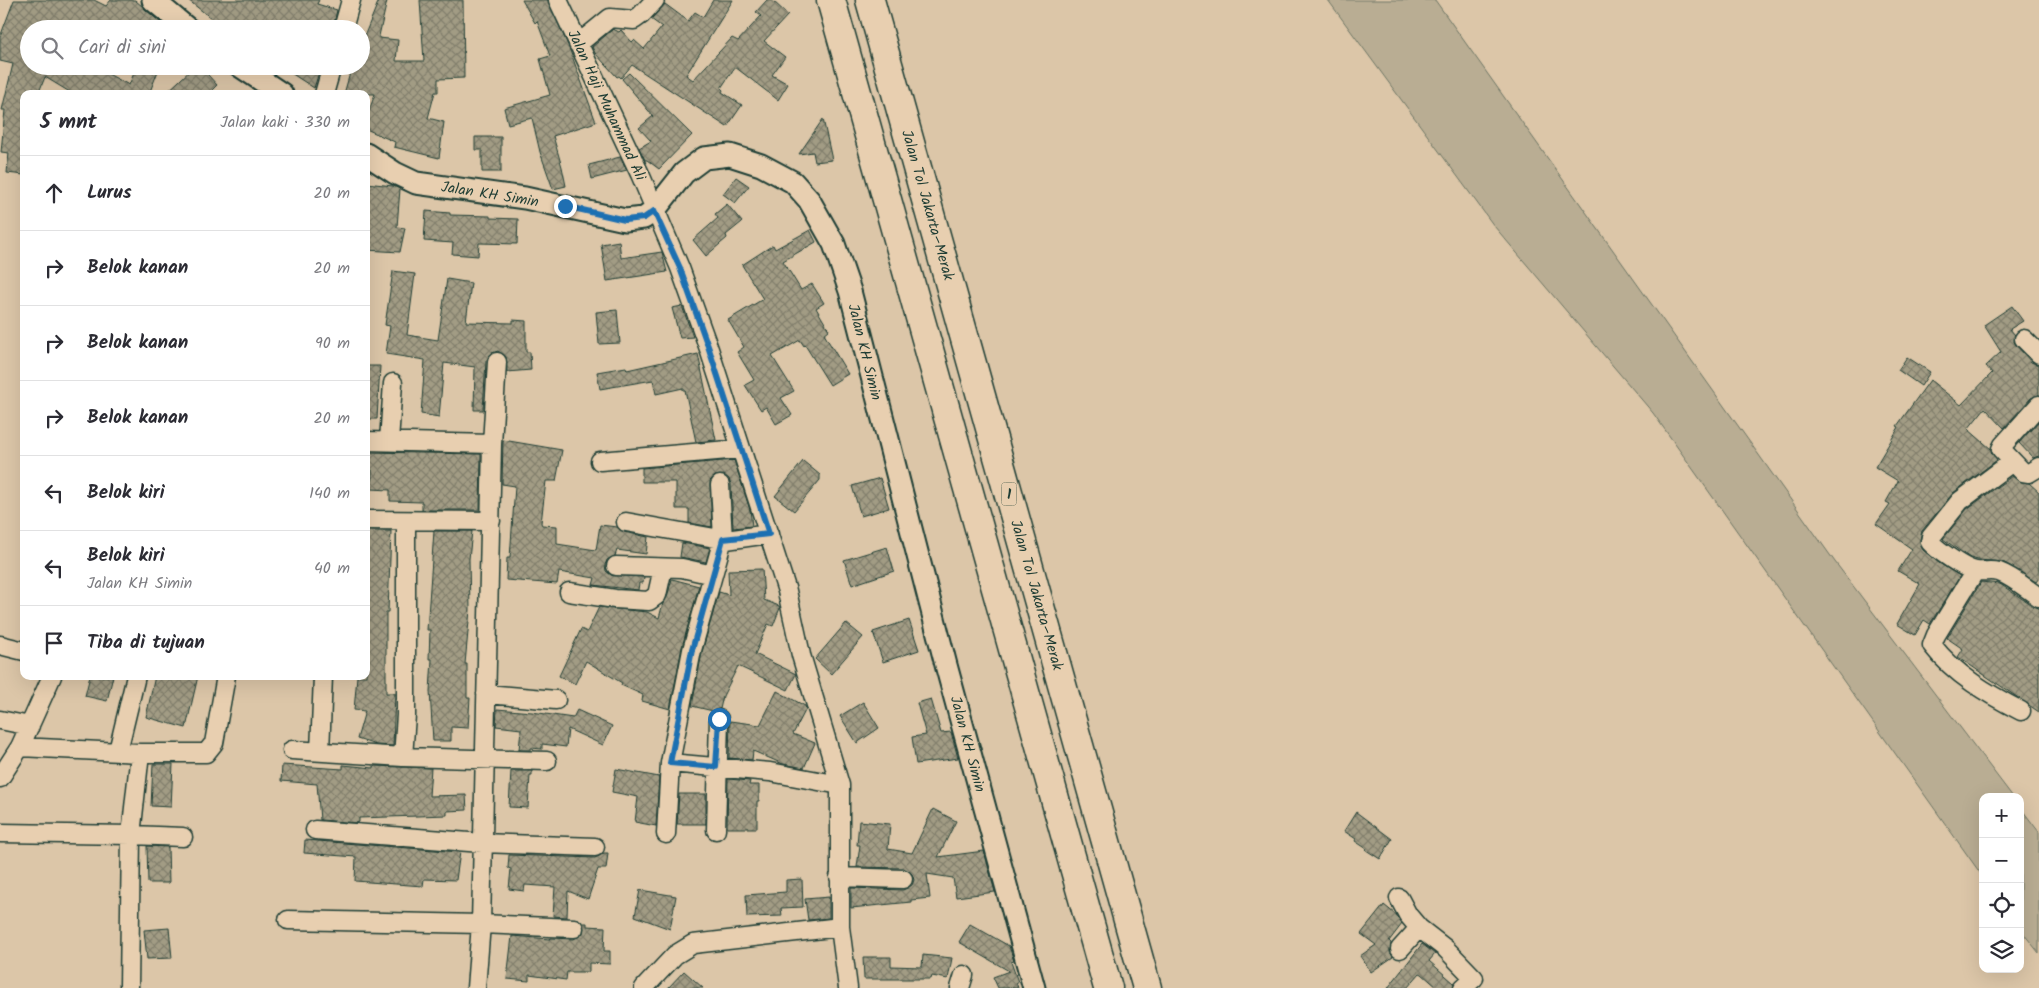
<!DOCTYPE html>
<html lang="id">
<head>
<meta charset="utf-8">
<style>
	body { margin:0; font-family:Kalam,sans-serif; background:#f2f2f3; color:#2b2b33 }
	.controls { position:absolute; right:15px; bottom:15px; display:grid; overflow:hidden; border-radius:10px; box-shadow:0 5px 20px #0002 }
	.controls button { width:45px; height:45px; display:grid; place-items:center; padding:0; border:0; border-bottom:1px solid #e1e1e2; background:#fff; color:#2b2b33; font:25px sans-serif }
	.stop { position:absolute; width:15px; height:15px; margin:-11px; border:4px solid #1f6fb2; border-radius:50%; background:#fff }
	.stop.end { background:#1f6fb2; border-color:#fff; box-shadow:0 1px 5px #0008 }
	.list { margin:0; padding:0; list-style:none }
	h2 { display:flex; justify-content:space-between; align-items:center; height:65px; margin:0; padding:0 20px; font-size:21px }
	h2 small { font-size:16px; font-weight:400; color:#7c7c81 }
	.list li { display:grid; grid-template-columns:32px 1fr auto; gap:15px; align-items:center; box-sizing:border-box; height:75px; padding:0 20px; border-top:1px solid #e1e1e2 }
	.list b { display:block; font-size:19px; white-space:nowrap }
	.list p { margin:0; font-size:16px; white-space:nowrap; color:#7c7c81 }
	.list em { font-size:16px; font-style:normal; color:#7c7c81 }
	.icon { flex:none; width:28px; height:28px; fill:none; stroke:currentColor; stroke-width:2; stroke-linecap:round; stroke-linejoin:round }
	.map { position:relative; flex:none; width:2039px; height:988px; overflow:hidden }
	.search { position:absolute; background:#fff; box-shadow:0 5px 20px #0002; left:20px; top:20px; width:350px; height:55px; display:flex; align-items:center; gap:12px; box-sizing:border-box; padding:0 18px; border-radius:28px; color:#7c7c81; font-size:19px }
	.panel { position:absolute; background:#fff; box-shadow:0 5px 20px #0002; left:20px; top:90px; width:350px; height:590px; border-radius:10px }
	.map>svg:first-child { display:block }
</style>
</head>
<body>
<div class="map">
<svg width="2039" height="988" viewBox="0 0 2039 988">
	<defs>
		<pattern id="building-cross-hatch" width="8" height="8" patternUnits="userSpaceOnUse" patternTransform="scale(1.25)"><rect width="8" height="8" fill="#a29c84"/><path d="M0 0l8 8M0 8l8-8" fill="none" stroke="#83806d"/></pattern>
	</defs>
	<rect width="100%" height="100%" fill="#dcc6a8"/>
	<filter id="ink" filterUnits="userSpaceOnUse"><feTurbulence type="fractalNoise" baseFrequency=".02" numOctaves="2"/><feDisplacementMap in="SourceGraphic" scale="10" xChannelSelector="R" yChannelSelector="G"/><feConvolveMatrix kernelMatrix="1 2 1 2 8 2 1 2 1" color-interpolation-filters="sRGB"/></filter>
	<g filter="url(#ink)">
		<path fill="#b9ad93" stroke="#6c7564" d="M1328,0H1435L1835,562L2013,797H1983V877L1653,413L1494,226Z
			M2020,807L2039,832V953L2020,929Z"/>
		<path fill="url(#building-cross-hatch)" stroke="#1f3d34" d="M14,0H94L106,6L111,0H135L168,29H29V66H93L129,85L137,66H160L149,94H73L45,77L39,92L24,94V175L7,173L9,153L1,152L5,110H2L13,64L0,61V37Z
			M188,0H319L317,4L337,10L333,29H225Z
			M379,0L387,1L379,36V38L398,40L396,61H424L420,0H463L464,78L438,79V92H435L428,118L444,122L439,158L394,147L395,142L366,129V119L375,94H344L352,66H361V44Z
			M522,0H548L568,45L596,122L553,136L562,167L566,186L553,189L540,152L532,118L508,124L504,108L550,95L540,59L550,56L537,21L535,23Z
			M713,0H733L686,75L693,80L732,38L738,41L761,16L756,12L767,0H772L788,15L764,41L785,57L772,75L788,84L778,100L735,67L721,88L723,90L722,92L742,105L727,127L632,65L621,78L619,76L617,77L595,53L592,47L613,29L619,32L621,30L632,42L634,40L644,49L662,27L651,19L665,4L688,21L695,12L703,17Z
			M195,66H200L217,85L208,94H165Z
			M280,66H321L314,88Z
			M629,73L692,135L659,169L647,160H645L639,148L651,141L639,128L653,116L622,79Z
			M823,119L832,160L815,162L813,152L799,154Z
			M475,137H501V172H482V150H475Z
			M620,157L627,170L592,179L589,165Z
			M736,177L749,186L735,203L723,194Z
			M366,183L393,186L400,189L397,227L405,228L400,252L366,250Z
			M727,204L742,222L726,235L727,238L706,256L693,240L718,218L715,214Z
			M426,211L450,213V215L490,216V218L518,219L517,244L479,243L478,256L452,254L453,243L424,241Z
			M810,230L816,242L783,261L801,290L812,284L824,303L816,308L829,330L824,334L848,374L830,385L805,345L804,346L800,340L772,356L794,391L781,398L792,415L776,424L766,407L761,410L745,385L754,380L737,352L744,347L728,320L763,299L742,265L773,245L775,249Z
			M619,241L621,258L662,252L667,272L607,281L601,244Z
			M393,271L415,274L407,335L438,340L447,279L471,283L466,322L513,323V320L526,321V352H530L531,370L507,372L506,357L498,351L492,353L486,361L483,410H474L475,367L444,363L439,417L421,414L425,360L386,354L390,326L385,325Z
			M682,306L693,337L680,338L672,308Z
			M2012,306L2023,321L2010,329L2015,335L2014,342L2031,362L2039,365V395L2031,398L2004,428L1985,408L1968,429L1991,449L1997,460L1953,493L1922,531L1920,540L1923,550L1939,563L1960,576L1930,624L1924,620L1915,635L1897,624L1920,584L1898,571L1912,549L1876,524L1890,504L1886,502L1898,481L1875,467L1899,427L1897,426L1930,380L1961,405L1992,373L1986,366L2001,352L1984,325Z
			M617,310L620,343L599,344L596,312Z
			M698,354L716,440L696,442L685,390H683V388L656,394L653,380L600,389L597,372L626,367L627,370Z
			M1907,357L1930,372L1921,386L1898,370Z
			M366,366H380L377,419H366Z
			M2039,421V456L2033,458L2019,443Z
			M503,440L562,450L556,481H546L541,523L542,525L557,526V544L596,550L600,525L617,527L624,532L648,537L646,554L617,550L615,556L607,560L605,565L606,571L611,575L644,577L643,583H639L638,590L593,585L595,578L559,572L557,584L506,580L507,558H510L515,486L502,484Z
			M366,452L481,454L480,510H422V502L390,501V490L371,489L372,470H366Z
			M734,460L750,510L752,526L733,528L731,484L729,479L724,475L715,476L710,481L712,527L689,523V509H676V482H642V468Z
			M803,461L820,475V480L794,511L775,496Z
			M2012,476L2021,482L2029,483L2039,492V578L2036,582L2003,562L1978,560L1970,558L1943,539L1967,509Z
			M880,478L889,508L861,516L852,486Z
			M366,531H391L388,612H386V693H395L393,746L376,745L357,739L365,711L354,710L357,676H366Z
			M434,531H472L469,559L470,610L465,664H467V698H470L468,728L451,727V741H433L430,691L432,659H429L430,630H427Z
			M682,543L710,548L706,562L680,557Z
			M887,547L894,571L852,585L844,560Z
			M762,569L764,600L779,606L780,608L773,626L768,624L755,654L796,674L788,690L738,666L723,696L720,709L713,711L692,706L702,652L719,592L729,595L728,570Z
			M672,579L699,586L682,647L670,709L642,701L643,695L621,685L622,683L586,661L575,684L559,676L581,629L587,632L599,607L647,612L659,618L663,603L667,597Z
			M1981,582L2000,584L2033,606L2039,608V712L1958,657L1963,649L1947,638Z
			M909,620L919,650L883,662L873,632Z
			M846,623L863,637L831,674L815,659Z
			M90,676H113L107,701L85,696Z
			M155,676H198L186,728L146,717Z
			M777,691L805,706L806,709L793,734L815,743L804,768L783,764L753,751L752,760L729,758L730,721L760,725Z
			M931,699L941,733L951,732L958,758L916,764L912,737L926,735L917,703Z
			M863,702L879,728L857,743L840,716Z
			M497,709L532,712L573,718L577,710L612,726L603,745L568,729L566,747L542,744V749L531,748V750H519L521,729L496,726Z
			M153,764H173L171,807L151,806Z
			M282,765L343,769V765L374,768V766L431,768L429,796L466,795L467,810L447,811V815L359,818V822L357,823L320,820L317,784L281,781Z
			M616,769L659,777L656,826L635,822L638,797L612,792Z
			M511,771H532V775H530L528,808L509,807Z
			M728,779L750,781L749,785H759V801H757V828H727Z
			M679,794H706V824H677Z
			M933,809L956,821L938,857L984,851L995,892L956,897L953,878L927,874L930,898L911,900V902L851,908V888L903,890L912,885L914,880L912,874L904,868L857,867L860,845H857L859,821L890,824L888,849L912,853Z
			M1356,812L1392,839L1380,859L1366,850L1367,849L1355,841L1356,839L1344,831Z
			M305,840L460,852L456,880L424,879L423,886L355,881L356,857L304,853Z
			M147,846L168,847L169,883H148Z
			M604,853H608L606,869H598L588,899L568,891L567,917L553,916L555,887L525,885L524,891L509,889L511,869L508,868L509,855L595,858Z
			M802,879L803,907L781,908L782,916L747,917L746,895L786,892V880Z
			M640,890L676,896L670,929L635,916Z
			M829,897V918L808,920L805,899Z
			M1384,905L1395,914L1402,924L1389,941L1391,943L1390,952L1393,957L1371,972L1360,956L1376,945L1361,934Z
			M583,923H587V926L605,927L604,951H610V964L589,963V972H567L566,980L529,975V981L507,979L512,936L550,939L551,938L574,939L583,933Z
			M970,924L1009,946L1014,961L1011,962L1018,982H1016L1018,988H998L993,977L1009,971L959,942Z
			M169,928L172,958L147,959L144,930Z
			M1422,944L1435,954L1429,961L1454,983L1453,988H1438L1422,974L1420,973L1407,988H1388Z
			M923,955L952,958L948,979L932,976L931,979H864L863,957H891V966L922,967Z
			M684,971L703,988H668Z"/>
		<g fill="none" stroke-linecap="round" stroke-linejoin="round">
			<defs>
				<path id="minor" d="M558,0L640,174L680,268L709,349L787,591L801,655L840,785V927L848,988
					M343,29L351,0
					M578,44L610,18L634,20L641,15L655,0
					M324,94L332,66
					M2024,339L2039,354
					M2039,405L2003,445L2001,449L2023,472L2029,473L2039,467
					M366,441L492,444
					M389,441L393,383
					M600,461L740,449
					M2012,462L1960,501L1931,537L1930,542C1937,550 1966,570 1976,571C1984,572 1992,570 1999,572C2013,577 2027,589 2039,597
					M366,520L491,521
					M406,522V715L403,757L547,761
					M626,522L726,540L769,534
					M616,566L682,568L713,575
					M1975,571L1936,635L1932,645C1955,675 1988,694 2021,711
					M569,592L615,599L649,601L657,595L663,568
					M0,645L24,651
					M486,694L556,700
					M0,720L30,726
					M20,747L140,753H206L214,743L226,676
					M292,750L403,757
					M118,751L136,676
					M320,752L323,676
					M670,763L770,772L840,785
					M0,778L20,747L52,676
					M315,830L482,843L595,847
					M716,830L719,719
					M0,833L131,835L183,837
					M666,834L670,763L692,650L723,539L720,485
					M839,877L903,879
					M1399,898L1408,915L1419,928L1446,949L1474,978L1463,988
					M288,920L481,924L574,928
					M1400,949L1419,928
					M129,988L131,835L140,753
					M476,988L481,924L492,444L497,362
					M644,988L675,955L693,944L840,927
					M960,988L964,975"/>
				<path id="tertiary" d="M153,0L188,29
					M240,66L282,94
					M366,154L395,173L416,183L525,198L625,220L644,218L654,211L684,173L704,158L730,155L761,165L793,182L809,200L834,244L850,291L946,665L1034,988"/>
				<path id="motorway" d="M831,0L1108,988
					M870,0L1147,988"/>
			</defs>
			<use href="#minor" stroke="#1f3d34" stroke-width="21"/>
			<use href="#tertiary" stroke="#1f3d34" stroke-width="25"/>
			<use href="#motorway" stroke="#1f3d34" stroke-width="31"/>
			<use href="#minor" stroke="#e8cfb0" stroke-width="18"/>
			<use href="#tertiary" stroke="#e8cfb0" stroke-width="21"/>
			<use href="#motorway" stroke="#e8cfb0" stroke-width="28"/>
		</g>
	</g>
	<g fill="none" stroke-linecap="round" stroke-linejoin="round" filter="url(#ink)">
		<path stroke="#1f6fb2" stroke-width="6" d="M565,206L625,220L644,218L654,211L680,268L709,349L769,534L723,539L692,650L670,763L716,767L719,719"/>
	</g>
	<g text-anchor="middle" stroke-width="4" stroke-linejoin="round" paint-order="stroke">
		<rect fill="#e8cfb0" stroke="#5b6959" stroke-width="1" x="1001.5" y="482.5" width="15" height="23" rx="4"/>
		<g font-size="14" font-weight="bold" fill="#1f3d34">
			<text x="1009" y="499">1</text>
		</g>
		<g font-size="15" fill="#1f3d34" stroke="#e8cfb0">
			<text transform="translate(607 105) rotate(65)" y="5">Jalan Haji Muhammad Ali</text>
			<text transform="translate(490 194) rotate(9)" y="5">Jalan KH Simin</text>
			<text transform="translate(928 205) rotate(74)" y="5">Jalan Tol Jakarta–Merak</text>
			<text transform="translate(865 352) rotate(76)" y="5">Jalan KH Simin</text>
			<text transform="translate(1037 595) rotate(74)" y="5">Jalan Tol Jakarta–Merak</text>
			<text transform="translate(968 744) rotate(75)" y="5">Jalan KH Simin</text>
		</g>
	</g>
</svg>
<div class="controls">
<button>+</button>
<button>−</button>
<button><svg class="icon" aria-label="locate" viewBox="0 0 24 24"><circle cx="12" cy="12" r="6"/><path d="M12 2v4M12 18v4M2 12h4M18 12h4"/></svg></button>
<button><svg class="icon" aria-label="layers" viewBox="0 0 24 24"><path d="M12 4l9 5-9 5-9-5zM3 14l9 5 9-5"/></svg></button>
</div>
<div class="stop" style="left:719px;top:719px"></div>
<div class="stop end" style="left:565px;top:206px"></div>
<div class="search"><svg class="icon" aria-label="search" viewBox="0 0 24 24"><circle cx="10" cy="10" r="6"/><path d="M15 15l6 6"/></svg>Cari di sini</div>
<section class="panel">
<h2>5 mnt<small>Jalan kaki · 330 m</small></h2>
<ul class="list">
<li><svg class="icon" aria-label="ahead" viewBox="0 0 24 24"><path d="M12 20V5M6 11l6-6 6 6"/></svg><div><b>Lurus</b></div><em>20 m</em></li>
<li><svg class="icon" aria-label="right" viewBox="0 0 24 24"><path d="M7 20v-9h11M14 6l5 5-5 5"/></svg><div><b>Belok kanan</b></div><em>20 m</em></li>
<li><svg class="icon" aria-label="right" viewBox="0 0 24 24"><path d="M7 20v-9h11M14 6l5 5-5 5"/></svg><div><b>Belok kanan</b></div><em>90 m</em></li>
<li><svg class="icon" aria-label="right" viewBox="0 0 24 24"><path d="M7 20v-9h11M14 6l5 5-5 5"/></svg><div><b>Belok kanan</b></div><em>20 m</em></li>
<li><svg class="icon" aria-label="left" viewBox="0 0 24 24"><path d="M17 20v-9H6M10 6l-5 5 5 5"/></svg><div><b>Belok kiri</b></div><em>140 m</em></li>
<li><svg class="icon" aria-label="left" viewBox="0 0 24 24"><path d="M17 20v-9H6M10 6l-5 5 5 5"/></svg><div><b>Belok kiri</b><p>Jalan KH Simin</p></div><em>40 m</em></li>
<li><svg class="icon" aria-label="arrive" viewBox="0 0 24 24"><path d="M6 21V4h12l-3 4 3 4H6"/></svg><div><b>Tiba di tujuan</b></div></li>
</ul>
</section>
</div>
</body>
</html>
